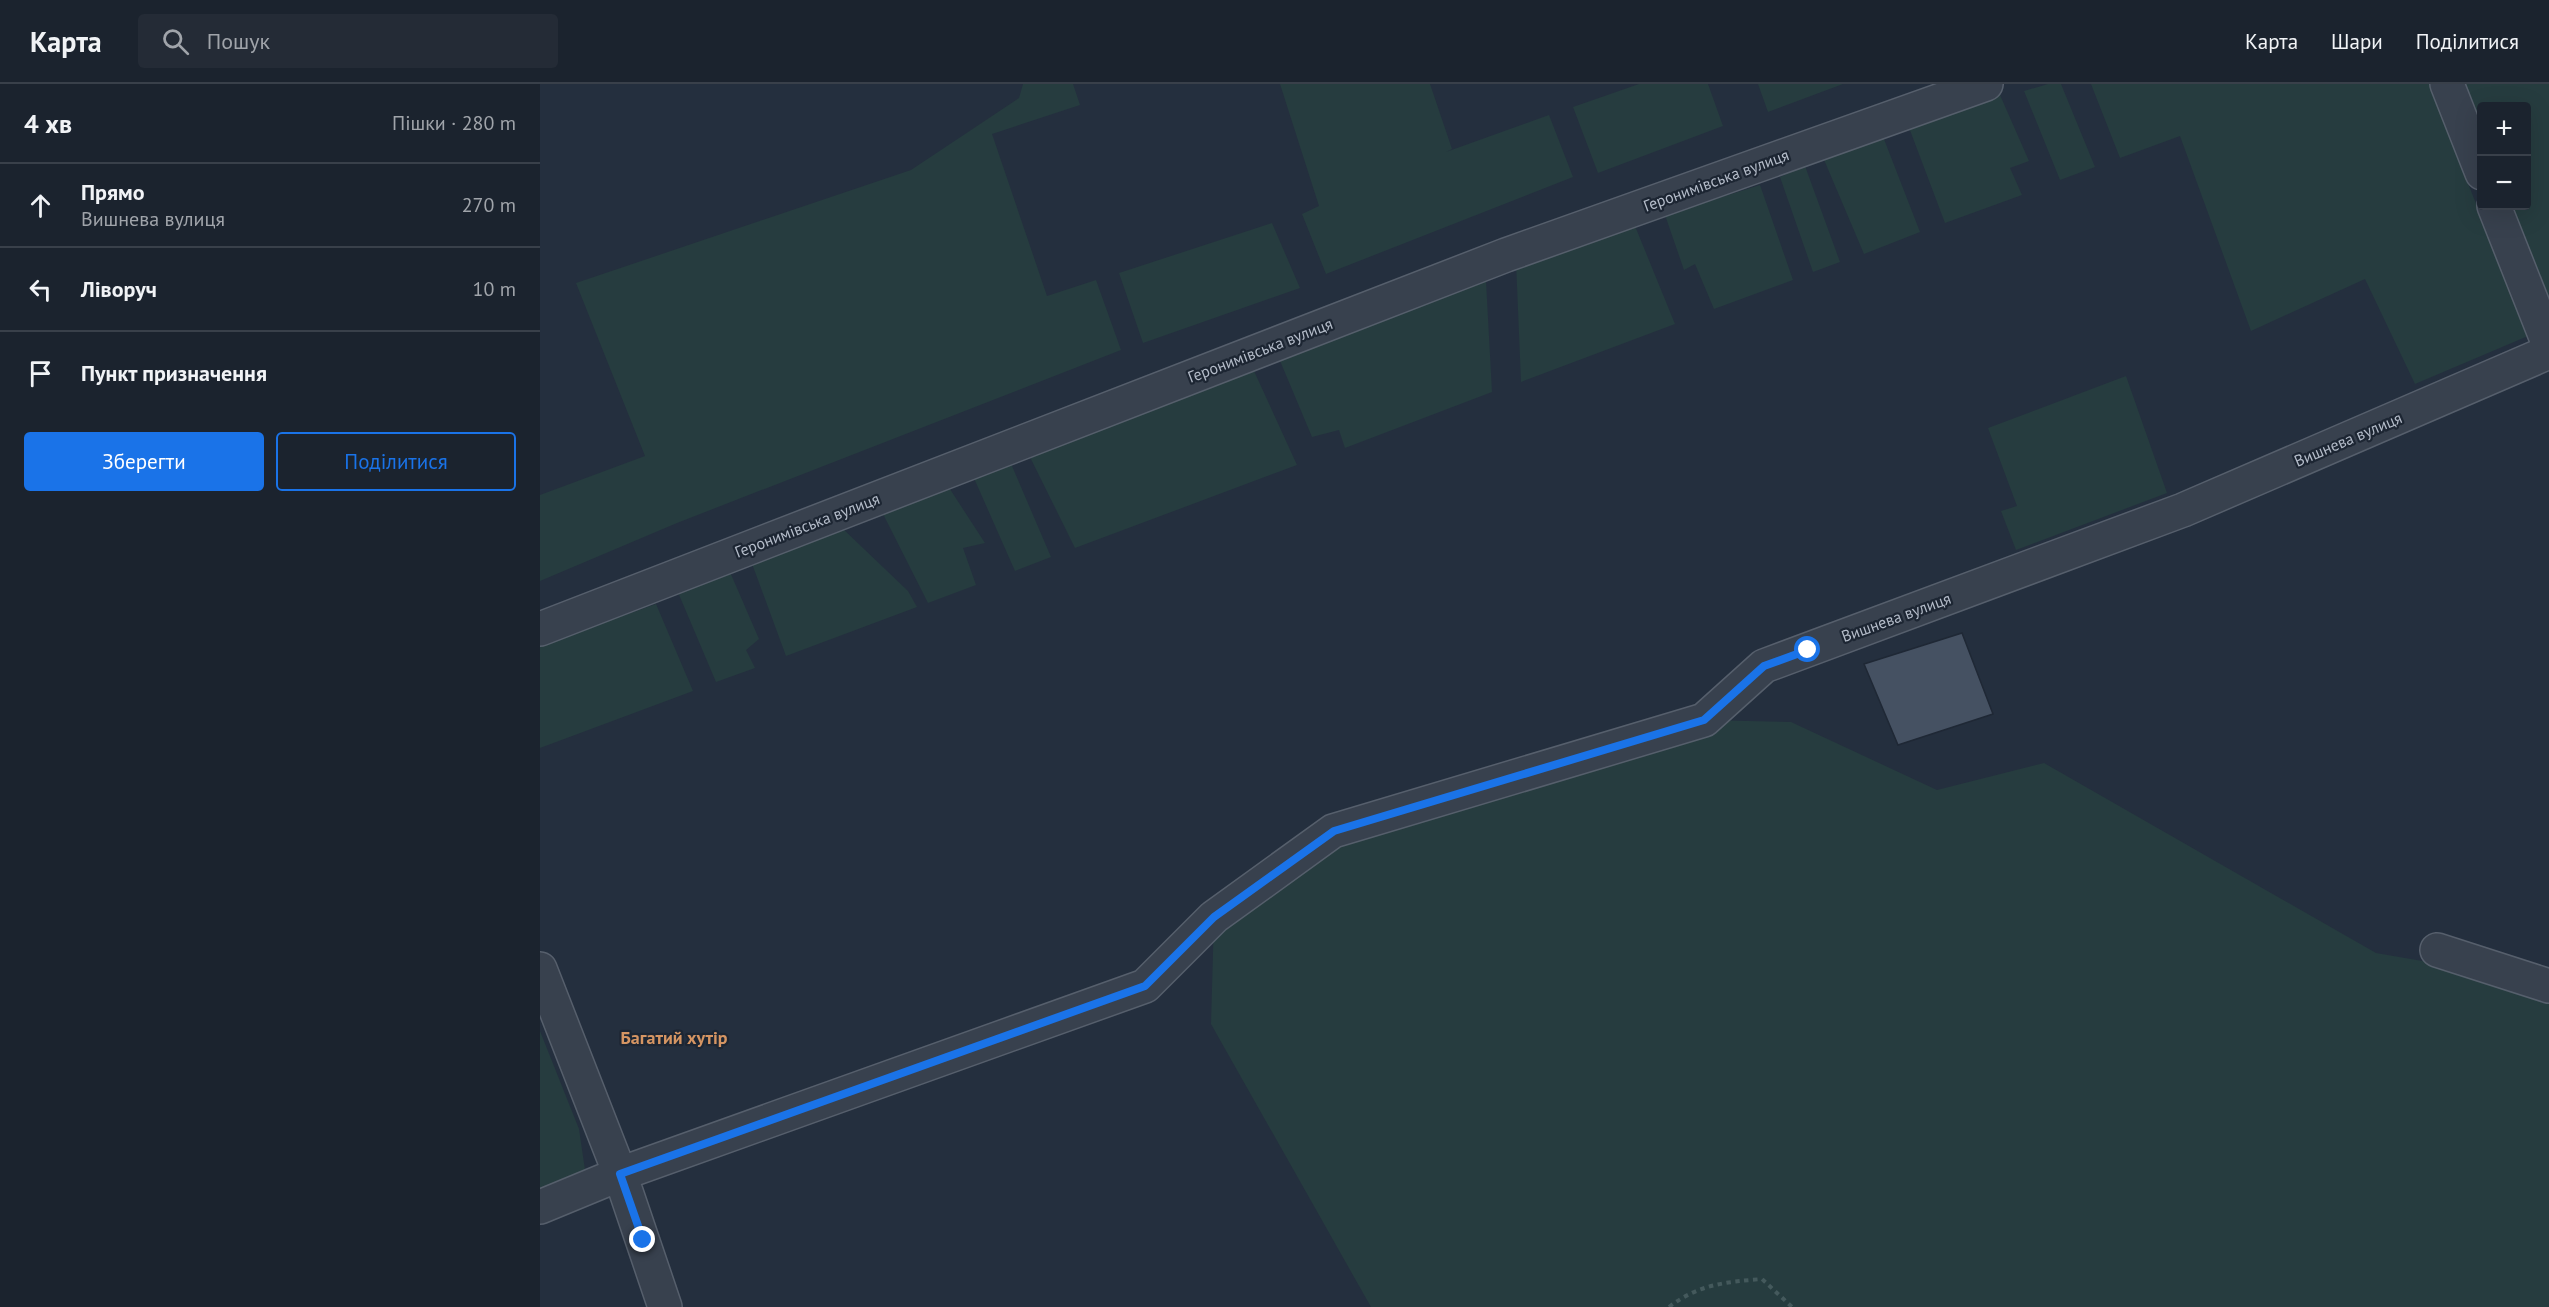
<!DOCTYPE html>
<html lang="uk">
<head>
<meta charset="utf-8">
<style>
	body { margin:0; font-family:"PT Sans",sans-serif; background:#242b36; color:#f1f3f6 }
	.controls { position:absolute; right:18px; top:18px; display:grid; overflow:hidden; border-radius:6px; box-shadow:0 6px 24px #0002 }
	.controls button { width:54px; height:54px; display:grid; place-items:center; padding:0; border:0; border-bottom:2px solid #39404a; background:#1b232e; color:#f1f3f6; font:30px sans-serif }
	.stop { position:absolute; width:18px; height:18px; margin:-14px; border:4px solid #1a73e8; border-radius:50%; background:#fff }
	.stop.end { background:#1a73e8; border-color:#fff; box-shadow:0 2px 6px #0008 }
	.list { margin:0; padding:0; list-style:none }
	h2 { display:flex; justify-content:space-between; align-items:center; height:78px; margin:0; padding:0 24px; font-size:26px }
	h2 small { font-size:20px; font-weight:400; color:#a0a4aa }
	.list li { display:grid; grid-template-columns:39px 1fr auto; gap:18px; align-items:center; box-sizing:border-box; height:84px; padding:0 24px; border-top:2px solid #39404a }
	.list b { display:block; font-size:22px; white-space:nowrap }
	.list p { margin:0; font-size:20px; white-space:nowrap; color:#a0a4aa }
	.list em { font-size:20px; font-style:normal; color:#a0a4aa }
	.actions { display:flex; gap:12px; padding:18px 24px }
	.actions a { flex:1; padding:14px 0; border:2px solid #1a73e8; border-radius:6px; text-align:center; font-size:21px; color:#1a73e8 }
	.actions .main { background:#1a73e8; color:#fff }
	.icon { flex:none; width:33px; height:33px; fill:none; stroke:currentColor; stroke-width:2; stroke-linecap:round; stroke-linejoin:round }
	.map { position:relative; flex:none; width:2009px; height:1223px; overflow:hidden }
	header { display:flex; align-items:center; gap:36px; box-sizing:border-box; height:84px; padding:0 30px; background:#1b232e; border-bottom:2px solid #39404a }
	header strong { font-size:28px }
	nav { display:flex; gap:33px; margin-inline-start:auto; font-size:21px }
	.search { width:420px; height:54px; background:#242b36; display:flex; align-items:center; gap:15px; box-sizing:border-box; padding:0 21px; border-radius:6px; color:#a0a4aa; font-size:22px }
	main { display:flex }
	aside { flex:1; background:#1b232e }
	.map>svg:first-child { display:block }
</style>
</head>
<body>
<header>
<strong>Карта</strong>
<div class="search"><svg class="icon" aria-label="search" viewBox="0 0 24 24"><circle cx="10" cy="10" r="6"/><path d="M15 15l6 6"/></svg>Пошук</div>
<nav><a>Карта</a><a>Шари</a><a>Поділитися</a></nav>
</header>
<main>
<aside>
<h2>4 хв<small>Пішки · 280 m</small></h2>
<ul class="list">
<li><svg class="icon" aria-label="ahead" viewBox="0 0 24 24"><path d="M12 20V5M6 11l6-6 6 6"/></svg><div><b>Прямо</b><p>Вишнева вулиця</p></div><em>270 m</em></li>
<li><svg class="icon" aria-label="left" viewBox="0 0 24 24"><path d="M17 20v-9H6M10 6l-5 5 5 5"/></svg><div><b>Ліворуч</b></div><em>10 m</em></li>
<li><svg class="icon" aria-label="arrive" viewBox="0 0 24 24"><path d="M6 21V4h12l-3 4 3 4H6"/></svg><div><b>Пункт призначення</b></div></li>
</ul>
<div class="actions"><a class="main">Зберегти</a><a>Поділитися</a></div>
</aside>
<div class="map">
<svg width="2009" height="1223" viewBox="0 0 2009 1223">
	<rect width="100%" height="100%" fill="#242f3e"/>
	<path fill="#263c3f" d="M483,0H533L540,21L452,50L507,212L556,196L581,266L137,439L0,497V411L105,372L36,199L371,86L479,14Z
		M740,0H890L912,65L906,68L1009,31L1033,93L786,190L762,130L779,122Z
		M1099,0H1168L1183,42L1058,89L1033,23Z
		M1218,0H1303L1228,28Z
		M1508,0H1521L1555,83L1520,96L1484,7Z
		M1551,0H1889L1988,252L1875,300L1825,195L1711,247L1640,52L1580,74Z
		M1907,0H2009V261L1954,122H1986V22H1942L1941,89Z
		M1460,11L1489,77L1470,84L1482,111L1405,139L1368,41Z
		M1342,50L1380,148L1324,170L1282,71Z
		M1265,82L1300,178L1273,188L1240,93Z
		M1220,101L1253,196L1174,225L1155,180L1144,186L1125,131Z
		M732,139L760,204L603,259L579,189Z
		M1095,142L1135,240L981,298L976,178Z
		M946,197L952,308L805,364L799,346L772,353L738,272Z
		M714,287L757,381L535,464L487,367Z
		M1586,292L1627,409L1476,466L1461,427L1477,422L1448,344Z
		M469,375L511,473L475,487L433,392Z
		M406,399L445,459L423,464L436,501L388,519L340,424Z
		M301,443L368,507L377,523L246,572L211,477Z
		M190,488L219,555L206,566L215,584L176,598L137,506Z
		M116,520L153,607L0,664V561Z
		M1164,636L1251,638L1397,706L1504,679L1836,869L1894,879L2009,918V1223H831L671,940L674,833L793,759Z
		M0,947L39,1045L45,1086L0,1105Z"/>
	<path fill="#455162" stroke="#1f2835" stroke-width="1.5" d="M1422,549L1453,630L1358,661L1324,580Z"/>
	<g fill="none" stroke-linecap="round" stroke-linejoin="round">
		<defs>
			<path id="minor" d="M1907,0L1942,89
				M1954,122L2009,261
				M1897,866L2009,902
				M0,885L80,1090L125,1223
				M0,1123L80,1090L605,902L674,833L793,747L1164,636L1224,582L1643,426L2009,268"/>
			<path id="tertiary" d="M0,545L966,171L1446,0"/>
		</defs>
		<use href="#minor" stroke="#565f6c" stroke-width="36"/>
		<use href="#tertiary" stroke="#565f6c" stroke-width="36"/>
		<path stroke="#44595c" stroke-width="4" stroke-dasharray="4.5 4.5" stroke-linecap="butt" d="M1129,1223C1159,1200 1186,1198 1222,1195L1252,1223"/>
		<use href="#minor" stroke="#38414e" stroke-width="33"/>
		<use href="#tertiary" stroke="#38414e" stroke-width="33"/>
	</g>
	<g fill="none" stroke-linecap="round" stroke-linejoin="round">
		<path stroke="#1a73e8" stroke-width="8" d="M103,1156L80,1090L605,902L674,833L794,747L1164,636L1224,582L1268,566"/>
	</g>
	<g text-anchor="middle" stroke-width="4.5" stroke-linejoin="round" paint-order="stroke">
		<g font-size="16" fill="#b4bcc9" stroke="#1d2633">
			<text transform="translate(1176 96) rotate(-20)" y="6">Геронимівська вулиця</text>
			<text transform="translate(720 266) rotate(-21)" y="6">Геронимівська вулиця</text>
			<text transform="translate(1808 355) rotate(-23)" y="6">Вишнева вулиця</text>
			<text transform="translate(267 441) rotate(-21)" y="6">Геронимівська вулиця</text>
			<text transform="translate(1356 533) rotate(-20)" y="6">Вишнева вулиця</text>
		</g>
		<g font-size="18" font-weight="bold" fill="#d59563" stroke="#1d2633">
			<text x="134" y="960">Багатий хутір</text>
		</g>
	</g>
</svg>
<div class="controls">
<button>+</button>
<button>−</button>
</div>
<div class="stop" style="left:1268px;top:566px"></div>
<div class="stop end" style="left:103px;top:1156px"></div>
</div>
</main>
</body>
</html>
